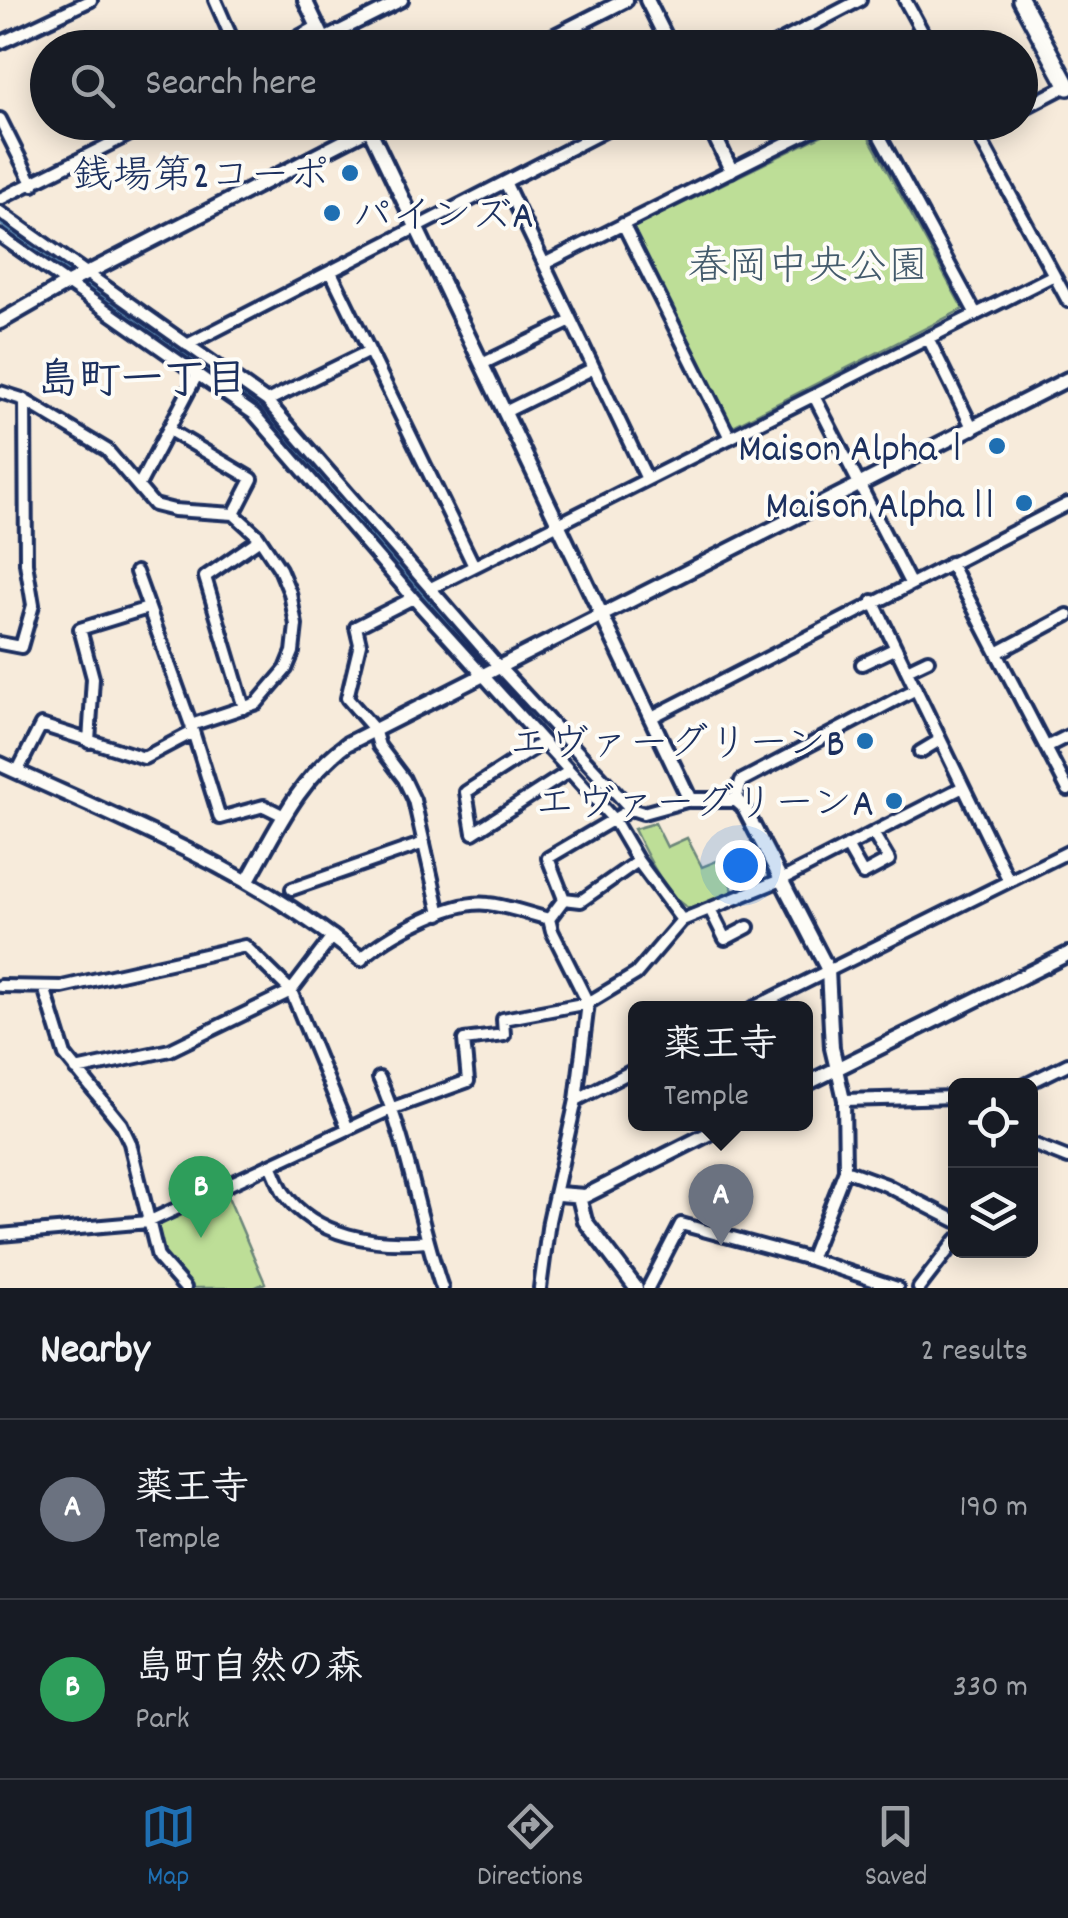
<!DOCTYPE html>
<html lang="en">
<head>
<meta charset="utf-8">
<style>
	body { margin:0; font-family:Dekko,"Klee One",sans-serif; background:#20242c; color:#f1f3f6 }
	.controls { position:absolute; right:30px; bottom:30px; display:grid; overflow:hidden; border-radius:15px; box-shadow:0 5px 25px #0003 }
	.controls button { width:90px; height:90px; display:grid; place-items:center; padding:0; border:0; border-bottom:2px solid #363941; background:#171b24; color:#f1f3f6; font:50px sans-serif }
	.you { position:absolute; left:740px; top:865px; width:35px; height:35px; margin:-25px; border:8px solid #fff; border-radius:50%; background:#1a73e8; box-shadow:0 0 0 15px #1a73e833 }
	.badge { display:grid; place-items:center; width:65px; height:65px; border-radius:50%; background:#1f6fb2; color:#fff; font-size:32px; font-weight:700 }
	.pin { position:absolute; translate:-50% -82px; filter:drop-shadow(0 2px 5px #0008) }
	.pin::after { content:''; position:absolute; top:52px; width:35px; height:30px; background:inherit; clip-path:polygon(0 0,100% 0,50% 100%) }
	.popup { position:absolute; left:628px; top:1001px; width:185px; height:130px; box-sizing:border-box; display:grid; place-content:center; border-radius:15px; background:#171b24; filter:drop-shadow(0 2px 8px #0005); font-size:32px; white-space:nowrap; color:#9ea1a6 }
	.popup b { font-size:38px; color:#f1f3f6 }
	.popup::after { content:''; position:absolute; left:50%; top:100%; margin-left:-20px; border:20px solid transparent; border-top-color:#171b24 }
	.list { margin:0; padding:0; list-style:none }
	h2 { display:flex; justify-content:space-between; align-items:center; height:130px; margin:0; padding:0 40px; font-size:42px }
	h2 small { font-size:32px; font-weight:400; color:#9ea1a6 }
	.list li { display:grid; grid-template-columns:65px 1fr auto; gap:30px; align-items:center; box-sizing:border-box; height:180px; padding:0 40px; border-top:2px solid #363941 }
	.list b { display:block; font-size:38px; white-space:nowrap }
	.list p { margin:0; font-size:32px; white-space:nowrap; color:#9ea1a6 }
	.list em { font-size:32px; font-style:normal; color:#9ea1a6 }
	.icon { flex:none; width:55px; height:55px; fill:none; stroke:currentColor; stroke-width:2; stroke-linecap:round; stroke-linejoin:round }
	.map { position:relative; flex:none; width:1068px; height:1288px; overflow:hidden }
	.search { position:absolute; background:#171b24; box-shadow:0 5px 25px #0003; left:30px; right:30px; top:30px; height:110px; display:flex; align-items:center; gap:25px; box-sizing:border-box; padding:0 35px; border-radius:55px; color:#9ea1a6; font-size:38px }
	.sheet { height:490px; background:#171b24 }
	nav { display:flex; justify-content:space-around; align-items:center; box-sizing:border-box; height:140px; border-top:2px solid #363941; background:#171b24; font-size:28px; color:#9ea1a6 }
	nav a { display:grid; justify-items:center; gap:5px }
	nav .on { color:#1f6fb2 }
	.map>svg:first-child { display:block }
</style>
</head>
<body>
<div class="map">
<svg width="1068" height="1288" viewBox="0 0 1068 1288">
	<rect width="100%" height="100%" fill="#f7ebdb"/>
	<filter id="ink" filterUnits="userSpaceOnUse"><feTurbulence type="fractalNoise" baseFrequency=".01" numOctaves="2"/><feDisplacementMap in="SourceGraphic" scale="20" xChannelSelector="R" yChannelSelector="G"/><feConvolveMatrix kernelMatrix="1 2 1 2 8 2 1 2 1" color-interpolation-filters="sRGB"/></filter>
	<g filter="url(#ink)">
		<path fill="#bdde97" stroke="#6c867a" stroke-width="2.5" d="M847,123H861L963,309L731,427L633,228Z
			M655,823L667,847L687,838L702,867L729,856L736,870L727,876L734,893C723,898 709,907 697,909C673,913 643,847 634,829Z
			M226,1192L265,1283L254,1288H193L160,1252L152,1225Z"/>
		<g fill="none" stroke-linecap="round" stroke-linejoin="round">
			<path stroke="#5e89b2" stroke-width="4" d="M0,223L73,275
				M81,280L266,412L487,668
				M493,675L623,821"/>
			<defs>
				<path id="minor" d="M215,0L236,48
					M905,0L931,48
					M324,39L402,0
					M0,43L91,0
					M279,48L318,26
					M768,48L860,0
					M1020,110L1068,85
					M0,119L33,185
					M872,122L976,314
					M971,122L1068,301
					M977,133L998,122
					M505,182L647,479
					M0,199L154,122
					M0,212L267,401L499,667L631,809
					M623,224L730,438
					M0,236L254,414L413,598L614,820L638,861L682,920
					M544,264L828,122
					M331,272L474,566
					M928,338L973,429
					M187,345L622,122
					M482,364L571,321
					M0,392L22,399L107,450L154,505L174,510L234,514L258,536L280,569L290,593L296,625L293,652L286,669L257,703L191,725
					M814,396L910,583
					M267,401L369,351
					M505,412L594,368
					M169,430L252,479L234,514
					M139,485L197,375
					M950,563L1068,790
					M136,572L191,725L220,818L264,806L284,816
					M431,588L1054,275
					M413,598L356,627L360,644L347,698L374,729L379,746L404,779L414,800L440,914
					M873,601L1009,881
					M0,643L21,647L33,605L26,563L25,400
					M997,653L1068,615
					M862,664L896,648
					M907,670L928,660
					M244,708L205,577L260,539
					M650,718L1068,504
					M89,742L93,678L80,629L148,608
					M542,743L466,792L473,833L568,772
					M1046,747L1068,736
					M920,752L940,740
					M17,772L41,725L144,758L193,732
					M736,800L741,781L916,689
					M847,846L863,874L889,860L873,833
					M292,889L424,843
					M564,899L581,901L638,861
					M710,909L725,939L748,927
					M549,919L564,899L548,858L631,809L643,813L690,800
					M361,959C386,936 453,899 488,904C508,906 529,914 549,919L552,931L588,1003L576,1100L549,1221L540,1288
					M0,986L62,987L245,946L291,991L348,1129
					M44,987L65,1055L121,1124L130,1143L158,1257L185,1288
					M753,1008L1068,852
					M837,1069L844,1100L956,1097
					M76,1070L170,1050L291,991L333,936
					M379,1078C409,1144 418,1219 442,1288
					M997,1086H998
					M1023,1086L1068,1064
					M576,1100L636,1069
					M1030,1143L1068,1158
					M271,1165C275,1173 279,1185 284,1193C315,1237 377,1246 426,1241
					M845,1170L886,1185L956,1221
					M0,1235L148,1222L393,1108L468,1081L464,1040L504,1035L503,1019L588,1003L636,974L682,920L783,879L963,787
					M810,1259L845,1170L844,1100
					M648,1288L681,1224L810,1259L897,1288
					M919,1288L956,1240"/>
				<path id="tertiary" d="M305,0L328,48
					M647,0L671,48
					M531,48L626,0
					M366,122L690,800H736L743,806L828,970L832,1048L837,1069
					M708,122L731,170
					M0,322L68,283L382,122
					M0,764C124,821 254,871 361,959
					M248,880C277,829 298,780 347,744L1068,379
					M806,1084L1068,954
					M558,1194L585,1196L728,1124
					M579,1197L585,1221L636,1288"/>
				<path id="secondary" d="M1021,0L1068,87"/>
			</defs>
			<use href="#minor" stroke="#1b2f5e" stroke-width="18"/>
			<use href="#tertiary" stroke="#1b2f5e" stroke-width="20"/>
			<use href="#secondary" stroke="#1b2f5e" stroke-width="22"/>
			<use href="#minor" stroke="#fdfcf7" stroke-width="10"/>
			<use href="#tertiary" stroke="#fdfcf7" stroke-width="12"/>
			<use href="#secondary" stroke="#fdfcf7" stroke-width="15"/>
		</g>
	</g>
	<g fill="#1f6fb2" stroke="#fdfcf7" stroke-width="4">
		<circle cx="350" cy="173" r="10"/>
		<circle cx="332" cy="213" r="10"/>
		<circle cx="997" cy="446" r="10"/>
		<circle cx="1024" cy="503" r="10"/>
		<circle cx="865" cy="741" r="10"/>
		<circle cx="894" cy="801" r="10"/>
	</g>
	<g text-anchor="middle" stroke-width="8" stroke-linejoin="round" paint-order="stroke">
		<g font-size="40" fill="#1b2f5e" stroke="#fdfcf7" text-anchor="end">
			<text x="330" y="187">銭場第2コーポ</text>
			<text x="352" y="227" text-anchor="start">パインズA</text>
			<text x="977" y="460">Maison AlphaⅠ</text>
			<text x="1004" y="517">Maison AlphaⅡ</text>
			<text x="845" y="755">エヴァーグリーンB</text>
			<text x="874" y="815">エヴァーグリーンA</text>
		</g>
		<g font-size="40" fill="#445b6c" stroke="#fdfcf7">
			<text x="808" y="278">春岡中央公園</text>
		</g>
		<g font-size="42" font-weight="bold" fill="#1b2f5e" stroke="#fdfcf7">
			<text x="142" y="392">島町一丁目</text>
		</g>
	</g>
</svg>
<div class="controls">
<button><svg class="icon" aria-label="locate" viewBox="0 0 24 24"><circle cx="12" cy="12" r="6"/><path d="M12 2v4M12 18v4M2 12h4M18 12h4"/></svg></button>
<button><svg class="icon" aria-label="layers" viewBox="0 0 24 24"><path d="M12 4l9 5-9 5-9-5zM3 14l9 5 9-5"/></svg></button>
</div>
<div class="you"></div>
<div class="pin badge" style="left:721px;top:1246px;background:#6b7280">A</div>
<div class="popup"><b>薬王寺</b>Temple</div>
<div class="pin badge" style="left:201px;top:1238px;background:#2e9e5b">B</div>
<div class="search"><svg class="icon" aria-label="search" viewBox="0 0 24 24"><circle cx="10" cy="10" r="6"/><path d="M15 15l6 6"/></svg>Search here</div>
</div>
<section class="sheet">
<h2>Nearby<small>2 results</small></h2>
<ul class="list">
<li><span class="badge" style="background:#6b7280">A</span><div><b>薬王寺</b><p>Temple</p></div><em>190 m</em></li>
<li><span class="badge" style="background:#2e9e5b">B</span><div><b>島町自然の森</b><p>Park</p></div><em>330 m</em></li>
</ul>
</section>
<nav>
<a class="on"><svg class="icon" aria-label="map" viewBox="0 0 24 24"><path d="M3 6l6-2 6 2 6-2v14l-6 2-6-2-6 2zM9 4v14M15 6v14"/></svg>Map</a>
<a><svg class="icon" aria-label="directions" viewBox="0 0 24 24"><path d="M12 3l9 9-9 9-9-9zM9 14v-3h6M13 9l2 2-2 2"/></svg>Directions</a>
<a><svg class="icon" aria-label="saved" viewBox="0 0 24 24"><path d="M7 4h10v16l-5-4-5 4z"/></svg>Saved</a>
</nav>
</body>
</html>
